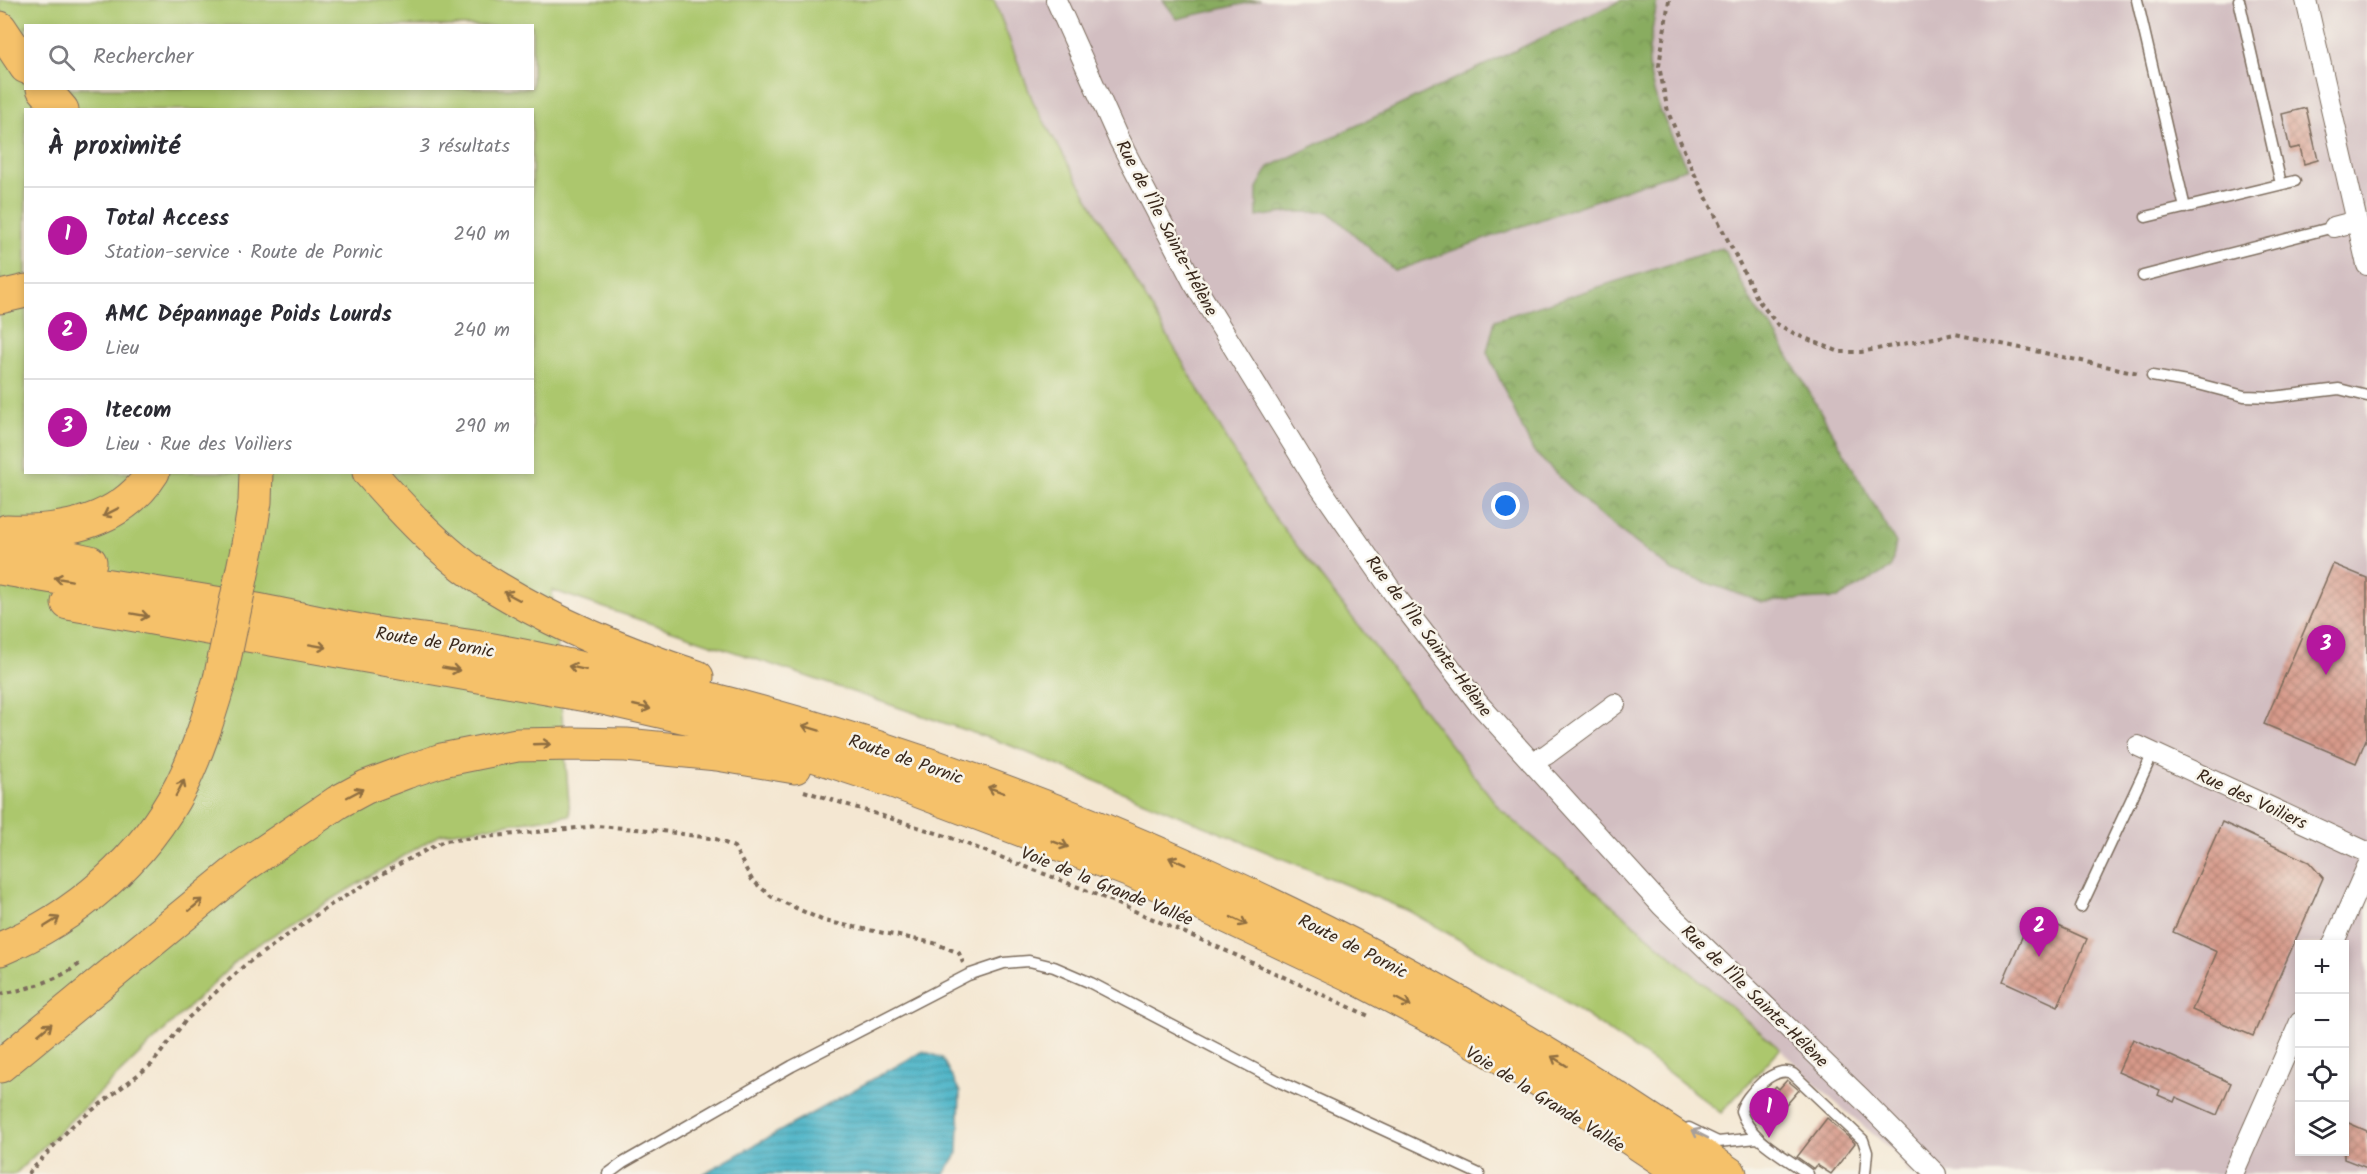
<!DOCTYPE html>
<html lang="fr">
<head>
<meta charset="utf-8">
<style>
	body { margin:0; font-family:Kalam,sans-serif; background:#f2f2f3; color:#2b2b33 }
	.controls { position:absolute; right:18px; bottom:18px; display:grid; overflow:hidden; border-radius:0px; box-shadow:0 3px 9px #0003 }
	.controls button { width:54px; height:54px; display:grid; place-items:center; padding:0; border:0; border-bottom:2px solid #e1e1e2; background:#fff; color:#2b2b33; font:30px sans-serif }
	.you { position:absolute; left:1506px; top:506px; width:21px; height:21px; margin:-15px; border:4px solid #fff; border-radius:50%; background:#1a73e8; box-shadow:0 0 0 9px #1a73e833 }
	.badge { display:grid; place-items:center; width:39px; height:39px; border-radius:50%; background:#b5179e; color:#fff; font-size:20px; font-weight:700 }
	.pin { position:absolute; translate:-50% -50px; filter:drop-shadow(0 2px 3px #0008) }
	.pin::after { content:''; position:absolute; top:32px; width:21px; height:18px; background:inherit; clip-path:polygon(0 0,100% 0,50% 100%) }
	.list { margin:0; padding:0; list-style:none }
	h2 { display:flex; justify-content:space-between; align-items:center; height:78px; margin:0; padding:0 24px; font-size:26px }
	h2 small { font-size:20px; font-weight:400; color:#7c7c81 }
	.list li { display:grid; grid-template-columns:39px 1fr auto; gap:18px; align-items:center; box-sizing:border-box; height:96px; padding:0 24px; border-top:2px solid #e1e1e2 }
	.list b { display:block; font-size:22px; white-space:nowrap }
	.list p { margin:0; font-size:20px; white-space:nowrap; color:#7c7c81 }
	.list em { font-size:20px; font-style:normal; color:#7c7c81 }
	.icon { flex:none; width:33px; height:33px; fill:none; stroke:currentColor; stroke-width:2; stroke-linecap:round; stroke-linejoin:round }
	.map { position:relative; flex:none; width:2367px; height:1174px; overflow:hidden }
	.search { position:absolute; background:#fff; box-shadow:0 3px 9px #0003; left:24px; top:24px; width:510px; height:66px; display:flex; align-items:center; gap:15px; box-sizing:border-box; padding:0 21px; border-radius:0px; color:#7c7c81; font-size:22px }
	.panel { position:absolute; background:#fff; box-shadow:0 3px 9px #0003; left:24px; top:108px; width:510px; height:366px; border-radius:0px }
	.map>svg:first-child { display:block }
</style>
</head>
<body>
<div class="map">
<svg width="2367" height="1174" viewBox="0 0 2367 1174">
	<defs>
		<pattern id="forest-crowns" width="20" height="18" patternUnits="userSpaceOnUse" patternTransform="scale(1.5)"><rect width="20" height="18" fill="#89ac60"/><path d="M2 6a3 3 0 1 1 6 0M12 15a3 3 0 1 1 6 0" fill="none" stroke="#718c4f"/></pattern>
		<pattern id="water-rules" width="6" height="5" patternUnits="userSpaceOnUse" patternTransform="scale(1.5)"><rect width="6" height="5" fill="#49b3c7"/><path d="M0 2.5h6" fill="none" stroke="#3e92a1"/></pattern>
		<pattern id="building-cross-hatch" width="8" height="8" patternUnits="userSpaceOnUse" patternTransform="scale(1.5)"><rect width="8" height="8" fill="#d79a8a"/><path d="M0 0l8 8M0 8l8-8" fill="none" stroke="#b07e70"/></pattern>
	</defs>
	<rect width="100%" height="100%" fill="#f7f3e8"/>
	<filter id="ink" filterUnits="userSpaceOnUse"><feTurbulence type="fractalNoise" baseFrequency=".0167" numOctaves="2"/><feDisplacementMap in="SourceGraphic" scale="12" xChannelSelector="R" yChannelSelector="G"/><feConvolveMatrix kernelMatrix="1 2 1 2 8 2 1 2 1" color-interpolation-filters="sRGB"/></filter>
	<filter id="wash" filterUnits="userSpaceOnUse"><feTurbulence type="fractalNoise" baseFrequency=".008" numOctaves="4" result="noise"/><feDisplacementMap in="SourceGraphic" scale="24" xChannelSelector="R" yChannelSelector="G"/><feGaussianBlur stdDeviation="1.35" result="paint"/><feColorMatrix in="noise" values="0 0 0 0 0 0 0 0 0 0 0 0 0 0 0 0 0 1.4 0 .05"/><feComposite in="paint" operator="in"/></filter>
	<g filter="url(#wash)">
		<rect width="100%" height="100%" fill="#f4e7d2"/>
		<path fill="#d2bec1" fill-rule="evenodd" d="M994,0H2367V1174H1910L1892,1150L1830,1098L1780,1049L1500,809L1262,502L1034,104ZM2300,944H2344V1152H2300Z"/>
		<path fill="#acc76d" stroke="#747846" stroke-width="1.5" fill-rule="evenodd" d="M0,0H994L1034,104L1263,502L1500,809L1780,1049L1721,1113L1668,1072L1556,995L1409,911L1009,745L552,590L570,815L440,834L247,951L15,1174H0ZM26,26H532V88H26ZM26,110H532V472H26Z"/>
		<path fill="url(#forest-crowns)" stroke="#626b3f" stroke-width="1.5" d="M1163,0H1260L1177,19Z
			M1622,0H1657C1655,17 1651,34 1649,50C1646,91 1670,132 1687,168L1395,271L1329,212H1290L1257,217V188L1269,167Z
			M1721,248L1725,251L1756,310L1773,329L1896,543L1891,568L1838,598L1762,602L1673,571L1598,514L1533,451L1487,352L1495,320Z"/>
		<path fill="url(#water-rules)" stroke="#426e72" stroke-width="1.5" d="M923,1051L942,1058L960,1092L958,1153L944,1174H703Z"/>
		<g id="blocks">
			<path fill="url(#building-cross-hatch)" d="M2306,108L2318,160L2304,164L2300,147L2290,149L2282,114Z
				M2333,564L2367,578V737L2356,763L2264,724Z
				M2222,822L2309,862L2323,878L2253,1036L2192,1010L2217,952L2173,932Z
				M2032,914L2087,939L2058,1006L2003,981Z
				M2133,1039L2231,1083L2217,1115L2176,1097L2174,1102L2158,1095L2160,1090L2118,1072Z
				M1787,1080L1799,1090L1769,1125L1753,1112L1776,1086L1779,1089Z
				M1827,1118L1855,1143L1831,1174L1817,1165L1814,1169L1797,1157Z
				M2344,1121L2367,1131V1168L2344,1159Z"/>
		</g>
	</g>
	<g filter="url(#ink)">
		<use href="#blocks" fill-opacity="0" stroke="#7c6c5d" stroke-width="1.5"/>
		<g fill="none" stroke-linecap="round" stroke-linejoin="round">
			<defs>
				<path id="service" d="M2137,0L2185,208
					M2239,0L2281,184
					M2146,217L2295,181
					M2143,276L2334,227
					M2152,376L2198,384L2244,396L2273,397L2339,389L2367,396
					M2081,907L2153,753
					M1689,1128L1718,1142L1757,1138
					M608,1174L623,1163L792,1066L968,975L1004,963L1029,961L1054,967L1091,983L1280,1082L1479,1174
					M1808,1174C1784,1155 1751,1142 1741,1111C1745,1095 1776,1063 1793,1074L1863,1140L1867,1152L1865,1174"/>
				<path id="minor" d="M1056,0L1118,138L1193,282L1315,480L1394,594L1478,703L1662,906L1862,1099L1936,1174
					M2306,0L2367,265
					M2334,227L2357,221
					M2138,746L2367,852
					M1531,762L1546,755L1615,704
					M2333,944L2367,867
					M2233,1174L2300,1022"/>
				<path id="trunk" d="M0,28L26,67
					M43,88L62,110
					M0,297L26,291
					M369,472C406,514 448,560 497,588C558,625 630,655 697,677
					M7,531C62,533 121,523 153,472
					M0,543L90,562
					M248,545L255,502L256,472
					M0,568C86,583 172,595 257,610C294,617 330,626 367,632C407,639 447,642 487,649C533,657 578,668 624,678C1021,768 1398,941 1730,1174
					M68,603L603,698L725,726L898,783L1133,872L1351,975L1463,1034L1571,1099L1684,1174
					M0,949C75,918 144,859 181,786C198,752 209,716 220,679
					M0,1066L242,867L338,802L366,787L406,772L442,760L517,745L573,744L626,745L717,754L795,767"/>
			</defs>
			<use href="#service" stroke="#7c6c5d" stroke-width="13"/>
			<use href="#minor" stroke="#7c6c5d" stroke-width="22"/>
			<use href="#trunk" stroke="#7c6c5d" stroke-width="35"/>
			<path stroke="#7c6c5d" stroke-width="4" stroke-dasharray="4.5 4.5" stroke-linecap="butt" d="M1669,0L1659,66L1668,112L1692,169L1758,300L1777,324L1797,335L1840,352H1861L1955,334L2138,373
				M804,791L946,836L1086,890L1229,952L1371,1017
				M0,994C29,989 59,980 82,962
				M28,1174L72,1126L152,1064L186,1020L245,965L329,906L401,863L444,841L597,826L662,831L716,839L734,847L752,880L772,897L824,921L934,943L959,953L963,963"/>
			<use href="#service" stroke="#fff" stroke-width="10"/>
			<use href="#minor" stroke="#fff" stroke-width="20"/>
			<use href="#trunk" stroke="#f5c16b" stroke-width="33"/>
			<defs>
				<path id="trunk-bridge" d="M220,679L248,545"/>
			</defs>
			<use href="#trunk-bridge" stroke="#7c6c5d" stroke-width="35" stroke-linecap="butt"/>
			<use href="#trunk-bridge" stroke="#f5c16b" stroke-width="33"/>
		</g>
		<defs><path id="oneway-shaft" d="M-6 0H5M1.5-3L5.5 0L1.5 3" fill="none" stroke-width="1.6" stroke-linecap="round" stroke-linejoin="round" transform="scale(1.5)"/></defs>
		<g stroke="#8f6e41">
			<use href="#oneway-shaft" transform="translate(111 512) rotate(153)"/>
			<use href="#oneway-shaft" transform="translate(63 579) rotate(-170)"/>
			<use href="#oneway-shaft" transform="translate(512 596) rotate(-152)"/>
			<use href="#oneway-shaft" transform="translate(140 615) rotate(10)"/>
			<use href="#oneway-shaft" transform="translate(318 646) rotate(10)"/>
			<use href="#oneway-shaft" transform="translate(577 668) rotate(-168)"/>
			<use href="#oneway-shaft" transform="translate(451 669) rotate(10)"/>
			<use href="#oneway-shaft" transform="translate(642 707) rotate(13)"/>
			<use href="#oneway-shaft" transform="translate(811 728) rotate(-163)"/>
			<use href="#oneway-shaft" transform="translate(542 744) rotate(-2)"/>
			<use href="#oneway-shaft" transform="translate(180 788) rotate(-62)"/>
			<use href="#oneway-shaft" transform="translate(996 790) rotate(-160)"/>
			<use href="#oneway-shaft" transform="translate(355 793) rotate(-28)"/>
			<use href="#oneway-shaft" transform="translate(1060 844) rotate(21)"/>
			<use href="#oneway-shaft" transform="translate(1177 861) rotate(-156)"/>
			<use href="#oneway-shaft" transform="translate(196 905) rotate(-40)"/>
			<use href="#oneway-shaft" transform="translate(1239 921) rotate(26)"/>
			<use href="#oneway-shaft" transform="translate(52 922) rotate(-32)"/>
			<use href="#oneway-shaft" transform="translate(1403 1002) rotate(28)"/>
			<use href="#oneway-shaft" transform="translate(45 1029) rotate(-40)"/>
			<use href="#oneway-shaft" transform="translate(1559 1061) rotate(-148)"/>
		</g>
		<use stroke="#a79f9a" href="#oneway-shaft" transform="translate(1700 1134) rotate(-153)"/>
	</g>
	<g text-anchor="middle" stroke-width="5" stroke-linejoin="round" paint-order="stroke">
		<g font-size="18" fill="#3b2a1e" stroke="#f7f3e8">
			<text transform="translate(1167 228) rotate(62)" y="6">Rue de l'Île Sainte-Hélène</text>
			<text transform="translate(1429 636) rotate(53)" y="6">Rue de l'Île Sainte-Hélène</text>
			<text transform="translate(435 642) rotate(9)" y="6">Route de Pornic</text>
			<text transform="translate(906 759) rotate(19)" y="6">Route de Pornic</text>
			<text transform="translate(2252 799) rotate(25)" y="6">Rue des Voiliers</text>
			<text transform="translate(1107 886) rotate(22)" y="6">Voie de la Grande Vallée</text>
			<text transform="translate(1353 946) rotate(27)" y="6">Route de Pornic</text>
			<text transform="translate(1755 996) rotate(44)" y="6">Rue de l'Île Sainte-Hélène</text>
			<text transform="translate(1545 1099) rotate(32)" y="6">Voie de la Grande Vallée</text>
		</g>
	</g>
</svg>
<div class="controls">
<button>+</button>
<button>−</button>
<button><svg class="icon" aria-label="locate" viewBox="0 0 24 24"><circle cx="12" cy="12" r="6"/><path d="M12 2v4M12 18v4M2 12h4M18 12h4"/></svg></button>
<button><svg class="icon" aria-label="layers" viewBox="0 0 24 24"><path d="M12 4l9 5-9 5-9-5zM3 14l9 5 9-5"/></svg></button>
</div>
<div class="you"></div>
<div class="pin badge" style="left:1769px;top:1138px">1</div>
<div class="pin badge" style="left:2039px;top:957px">2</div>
<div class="pin badge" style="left:2326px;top:675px">3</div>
<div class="search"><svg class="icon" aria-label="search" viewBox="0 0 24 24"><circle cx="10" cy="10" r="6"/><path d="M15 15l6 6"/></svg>Rechercher</div>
<section class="panel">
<h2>À proximité<small>3 résultats</small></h2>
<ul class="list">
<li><span class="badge">1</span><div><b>Total Access</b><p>Station-service · Route de Pornic</p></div><em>240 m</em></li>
<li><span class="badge">2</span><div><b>AMC Dépannage Poids Lourds</b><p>Lieu</p></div><em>240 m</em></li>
<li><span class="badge">3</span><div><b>Itecom</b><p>Lieu · Rue des Voiliers</p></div><em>290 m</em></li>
</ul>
</section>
</div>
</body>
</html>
